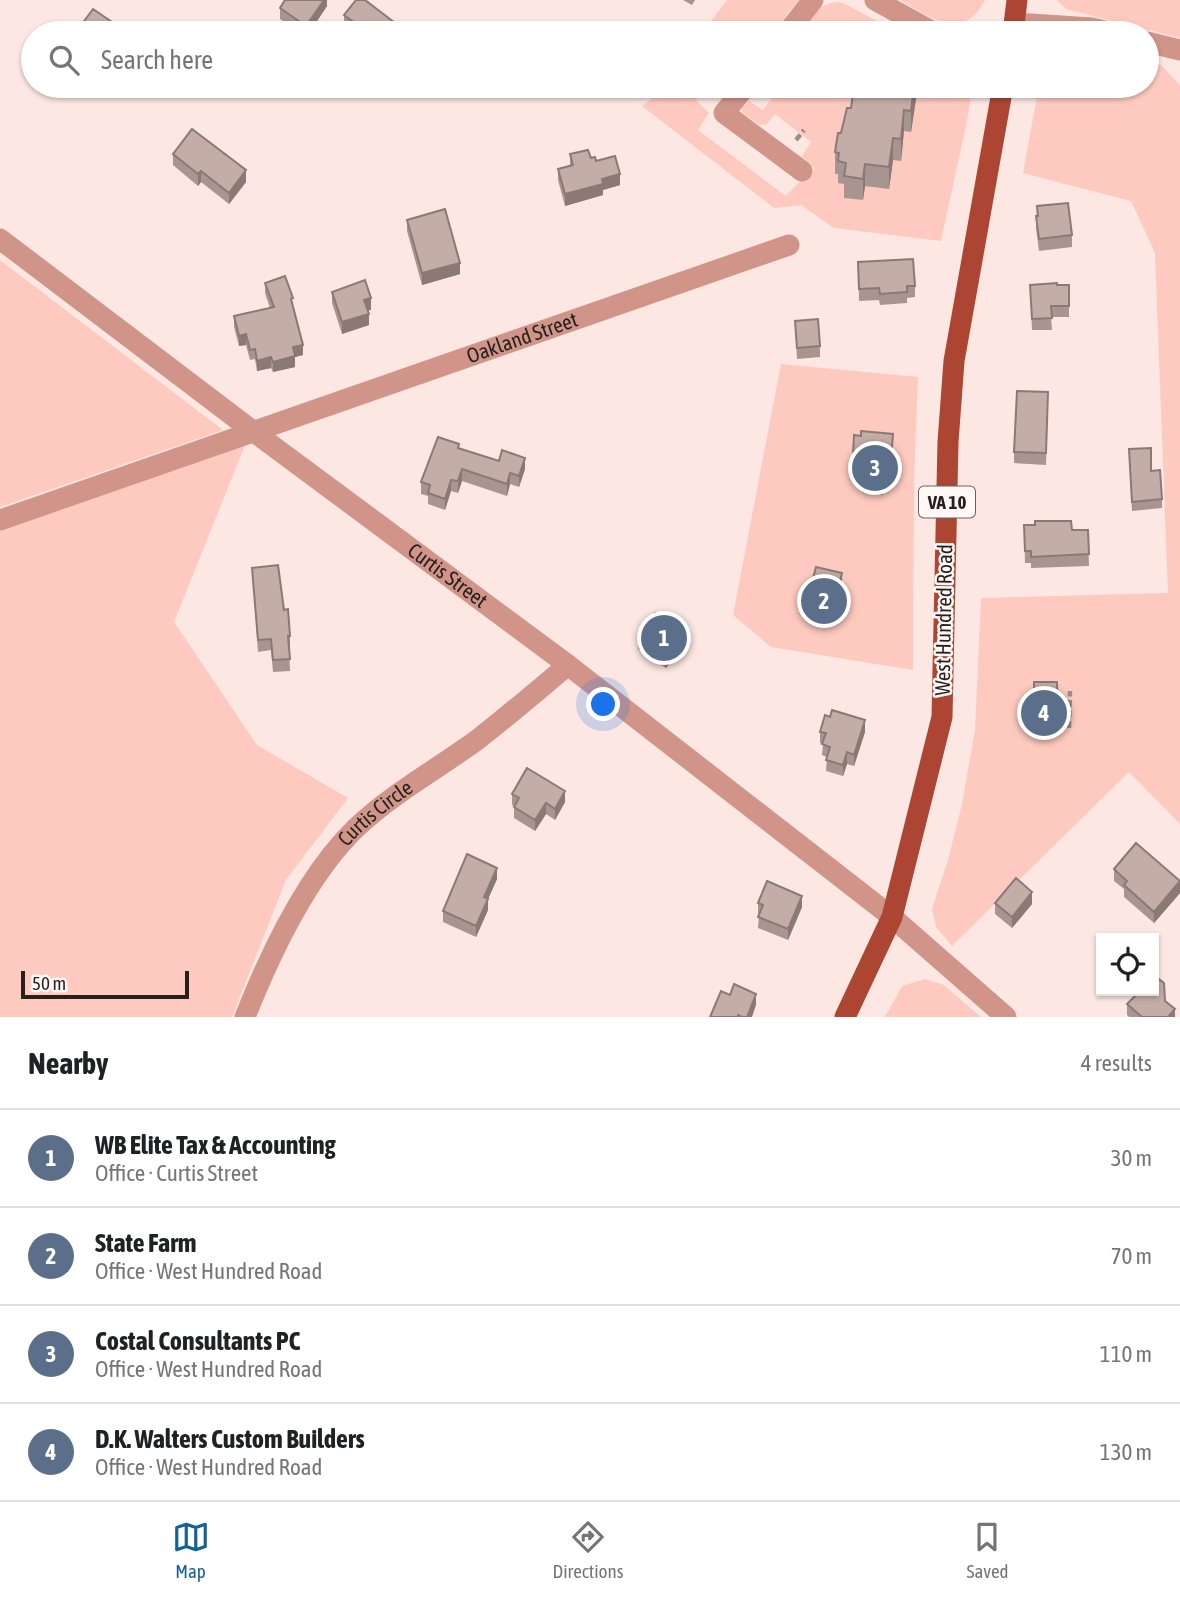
<!DOCTYPE html>
<html lang="en">
<head>
<meta charset="utf-8">
<style>
	body { margin:0; font-family:"Asap Condensed",sans-serif; background:#f6f6f6; color:#202124 }
	.controls { position:absolute; right:21px; bottom:21px; display:grid; overflow:hidden; border-radius:0px; box-shadow:0 2px 5px #0004 }
	.controls button { width:63px; height:63px; display:grid; place-items:center; padding:0; border:0; border-bottom:2px solid #e0e0e0; background:#fff; color:#202124; font:35px sans-serif }
	.scale { position:absolute; left:21px; bottom:18px; width:168px; box-sizing:border-box; padding-left:7px; border:4px solid #281f1d; border-top:0; font-size:19px; line-height:24px; white-space:nowrap; color:#281f1d; -webkit-text-stroke:5px #fef9f7; paint-order:stroke }
	.you { position:absolute; left:604px; top:705px; width:24px; height:24px; margin:-18px; border:5px solid #fff; border-radius:50%; background:#1a73e8; box-shadow:0 0 0 10px #1a73e833 }
	.badge { display:grid; place-items:center; width:46px; height:46px; border-radius:50%; background:#136295; color:#fff; font-size:23px; font-weight:700 }
	.pin { position:absolute; translate:-50% -50%; border:4px solid #fff; box-shadow:0 2px 7px #0006 }
	.list { margin:0; padding:0; list-style:none }
	h2 { display:flex; justify-content:space-between; align-items:center; height:91px; margin:0; padding:0 28px; font-size:30px }
	h2 small { font-size:23px; font-weight:400; color:#757577 }
	.list li { display:grid; grid-template-columns:46px 1fr auto; gap:21px; align-items:center; box-sizing:border-box; height:98px; padding:0 28px; border-top:2px solid #e0e0e0 }
	.list b { display:block; font-size:26px; white-space:nowrap }
	.list p { margin:0; font-size:23px; white-space:nowrap; color:#757577 }
	.list em { font-size:23px; font-style:normal; color:#757577 }
	.icon { flex:none; width:38px; height:38px; fill:none; stroke:currentColor; stroke-width:2; stroke-linecap:round; stroke-linejoin:round }
	.map { position:relative; flex:none; width:1180px; height:1017px; overflow:hidden }
	.search { position:absolute; background:#fff; box-shadow:0 2px 5px #0004; left:21px; right:21px; top:21px; height:77px; display:flex; align-items:center; gap:18px; box-sizing:border-box; padding:0 24px; border-radius:38px; color:#757577; font-size:26px }
	.sheet { height:483px; background:#fff }
	nav { display:flex; justify-content:space-around; align-items:center; box-sizing:border-box; height:98px; border-top:2px solid #e0e0e0; background:#fff; font-size:19px; color:#757577 }
	nav a { display:grid; justify-items:center; gap:4px }
	nav .on { color:#136295 }
	.map>svg:first-child { display:block }
</style>
</head>
<body>
<div class="map">
<svg width="1180" height="1017" viewBox="0 0 1180 1017">
	<rect width="100%" height="100%" fill="#fce7e3"/>
	<path fill="#fecabf" d="M727,0H799L775,29L766,27L758,21L748,33H702Z
		M900,0H985C963,43 930,17 900,0Z
		M1057,0H1180V38L1066,9Z
		M837,2L843,3L900,33H800C811,18 817,4 837,2Z
		M1147,57L1162,66L1180,85V824L1129,772L952,946L936,927L932,909L948,860L962,804L975,730L981,598L1168,593L1155,253L1131,201L1023,173L1039,86H1147Z
		M664,86H707L696,100L709,113L698,130L786,196L802,179L806,181L815,169L802,156L811,142L775,114L767,124L760,125L743,113L742,108L749,101L763,110L781,86H969L971,96L968,116L941,241L834,228L801,205L774,208L642,106L658,94Z
		M0,260L223,430L0,507Z
		M781,364L918,377L914,480L913,670L771,647L733,615Z
		M245,445L174,622L257,745L348,798L286,880L232,1017H0V531Z
		M925,979L944,985L981,1017H885L902,986Z"/>
	<g fill="none" stroke-linecap="round" stroke-linejoin="round">
		<path stroke="#9e8e8b" stroke-width="4.5" stroke-dasharray="7 3.5" stroke-linecap="butt" d="M796,140L804,130
			M1069,728L1070,691"/>
		<g stroke="#d09588" stroke-width="21">
			<path d="M875,0L935,33"/>
			<path d="M1014,23L1092,28L1113,33"/>
			<path d="M787,33L813,0"/>
			<path d="M1147,42L1180,50"/>
			<path d="M746,86L724,113L802,171"/>
			<path id="s1" d="M0,239L254,432L568,665L892,917L1006,1017"/>
			<path id="s2" d="M0,520L789,245"/>
			<path id="s3" d="M245,1017C270,954 307,875 356,828C392,794 437,769 477,740C508,716 538,690 568,665"/>
		</g>
		<path stroke="#ac4632" stroke-width="21" d="M1013,33L1017,0
			M845,1017L892,917L942,717L948,442L954,361L1003,86"/>
	</g>
	<path fill="#a99590" d="M327,0V6L309,33H300L280,19V8Z
		M683,0H695L692,5Z
		M344,15L395,28L391,33H361L344,21Z
		M815,86H916V99L911,132L904,131L901,161L893,160L889,189L865,186L863,200L844,198V184L838,183V174H835V152L851,108L853,92L815,87Z
		M173,154L246,182L229,204L201,182L198,186L173,165Z
		M570,154L591,158L596,161L620,185L603,190V195L565,206L558,180V169L570,165Z
		M1037,206L1072,235V247L1039,251L1036,228Z
		M407,220L460,274L422,285L407,231Z
		M858,262L915,286V297L907,298V303L880,305L879,300L859,301Z
		M265,283L293,305L303,355L295,357V367L273,372L271,368L257,371L255,359L250,360L246,345L239,346L234,327V316L270,308L265,293Z
		M1030,285H1069V317H1051L1052,330H1032Z
		M332,292L371,310H368L369,325L342,334L332,303Z
		M795,321L820,346V357L797,359Z
		M1048,404L1046,465L1014,463V452Z
		M893,445L890,484H884L883,495L863,493V481H857L858,467H853V455Z
		M459,448L525,469L519,487L510,484L507,496L462,481L458,493L451,491L445,510L428,504V496L421,494V482Z
		M1129,449L1151,471L1162,499V508L1132,511Z
		M1024,525L1072,530H1088L1089,566L1031,568V563H1025Z
		M252,568L284,610L290,636V647H289L290,671L273,672L271,650L258,652Z
		M842,585L833,623L806,617V605Z
		M638,638L683,643L666,668L638,649Z
		M1034,682H1057L1058,726H1052V735H1034Z
		M820,732H865L854,766L847,764L843,776L826,771L827,757L822,755L823,744L820,743Z
		M512,794L565,802L555,820L546,814L535,831L514,818V806L512,805Z
		M1114,869L1180,881V893L1154,923L1124,897V889L1114,881Z
		M497,879L488,899V910L476,937L443,922V911Z
		M758,903L802,907L788,940L758,928L759,915L758,914Z
		M995,903L1032,904L1012,928L995,914Z
		M1165,1001L1175,1017H1129L1127,1015V1004Z"/>
	<path fill="#8a7975" d="M324,0H327V6L309,33H306V26Z
		M395,23V28L391,33H387Z
		M914,86H916V99L911,132V111Z
		M904,110V131L901,161V139Z
		M893,138V160L889,189V167Z
		M865,164V186L863,200V179Z
		M246,170V182L229,204V193Z
		M201,171V182L198,186V174Z
		M620,174V185L603,190V195L565,206V194L602,179Z
		M460,263V274L422,285V273Z
		M371,298V310L364,311V300Z
		M369,314V325L342,334V322Z
		M246,334V345L239,346V336Z
		M303,345V355L295,357V367L273,372V362L293,347Z
		M271,357V368L257,371V361Z
		M893,434V445L890,484V473Z
		M525,458V469L519,487V476Z
		M462,469V481L458,493V481Z
		M510,473V484L507,496V484Z
		M451,480V491L445,510V499Z
		M842,573V585L833,623V612Z
		M683,632V643L666,668V657Z
		M865,720V732L854,766V755Z
		M847,752V764L843,776V765Z
		M565,791V802L555,820V809Z
		M546,803V814L535,831V820Z
		M497,868V879L488,899V910L476,937V926L484,897Z
		M1180,882V893L1154,923V912Z
		M1032,892V904L1012,928V917Z
		M802,896V907L788,940V929Z
		M756,994V1005L752,1017H747Z
		M1175,1009V1017H1168Z"/>
	<path fill="#c5ada7" stroke="#8a7975" stroke-width="2" d="M285,0H324L306,26L280,8Z
		M356,0H365L395,23L387,33H365L366,31L344,15Z
		M93,9L128,33H81L83,31L79,28Z
		M854,86H914L911,111L904,110L901,139L893,138L889,167L865,164L863,179L844,176L846,163L838,161L839,153L835,152L838,133H841L847,108H851Z
		M192,129L246,170L229,193L201,171L198,174L173,154Z
		M588,150L591,158L595,157L596,161L615,156L620,174L602,179L603,184L565,194L558,169L573,165L570,154Z
		M1068,203L1072,235L1039,239L1036,216H1038L1037,206Z
		M445,209L460,263L422,273L407,220Z
		M913,259L915,286H907V292L880,294L879,288L859,289L858,262Z
		M285,276L293,298L291,299L303,345L293,347L295,356L273,362L271,357L257,361L255,349L250,350L246,334L239,336L234,316L274,307L265,283Z
		M365,280L371,298L364,300L369,314L342,322L332,292Z
		M1057,283V285H1069V306H1051L1052,318L1032,319L1030,285Z
		M818,319L820,346L797,348L795,321Z
		M1017,391L1048,392L1046,453L1014,452Z
		M861,431L893,434L890,473H884L883,484L863,482L864,470H857L859,456L853,455L854,435L861,436Z
		M438,437L459,444L458,448L499,461L502,450L525,458L519,476L510,473L507,484L462,469L458,481L451,480L445,499L428,493L430,485L421,482Z
		M1151,448V471L1160,470L1162,499L1132,502L1129,449Z
		M1035,521H1071L1072,530H1088L1089,554L1031,557V551H1025L1024,525H1035Z
		M278,565L284,610L288,609L290,636H288L290,659L273,660L271,639L258,640L252,568Z
		M816,567L842,573L833,612L806,605Z
		M655,613L683,632L666,657L638,638Z
		M1034,682H1057L1058,715H1052V723H1034Z
		M832,710L865,720L854,755L847,752L843,765L826,760L830,747L822,744L826,733L820,732L825,715L830,717Z
		M527,768L565,791L555,809L546,803L535,820L514,807L519,798L512,794Z
		M1136,843L1180,881L1154,912L1124,885L1127,881L1114,869Z
		M467,854L497,868L484,897L488,899L476,926L443,911Z
		M1016,878L1032,892L1012,917L995,903Z
		M767,881L802,896L788,929L758,917L763,905L758,903Z
		M1155,976L1164,983L1165,1001L1175,1009L1168,1017H1142L1127,1004L1140,991H1154V977Z
		M734,984L756,994L747,1017H742L738,1015V1017H710L721,991L730,995Z"/>
	<g text-anchor="middle" stroke-width="5" stroke-linejoin="round" paint-order="stroke">
		<rect fill="#fef9f7" stroke="#68605e" stroke-width="2" x="919" y="486.5" width="56" height="31" rx="5"/>
		<g font-size="19" font-weight="bold" fill="#281f1d">
			<text x="947" y="509">VA 10</text>
		</g>
		<g font-size="21" fill="#281f1d" stroke="#fef9f7">
			<text dy="7" stroke="none"><textPath href="#s2" startOffset="553">Oakland Street</textPath></text>
			<text dy="7" stroke="none"><textPath href="#s1" startOffset="560">Curtis Street</textPath></text>
			<text transform="translate(944 620) rotate(-89)" y="7">West Hundred Road</text>
			<text dy="7" stroke="none"><textPath href="#s3" startOffset="245">Curtis Circle</textPath></text>
		</g>
	</g>
</svg>
<div class="controls">
<button><svg class="icon" aria-label="locate" viewBox="0 0 24 24"><circle cx="12" cy="12" r="6"/><path d="M12 2v4M12 18v4M2 12h4M18 12h4"/></svg></button>
</div>
<div class="scale">50 m</div>
<div class="you"></div>
<div class="pin badge" style="left:664px;top:638px;background:#5c6f8a">1</div>
<div class="pin badge" style="left:824px;top:601px;background:#5c6f8a">2</div>
<div class="pin badge" style="left:875px;top:468px;background:#5c6f8a">3</div>
<div class="pin badge" style="left:1044px;top:713px;background:#5c6f8a">4</div>
<div class="search"><svg class="icon" aria-label="search" viewBox="0 0 24 24"><circle cx="10" cy="10" r="6"/><path d="M15 15l6 6"/></svg>Search here</div>
</div>
<section class="sheet">
<h2>Nearby<small>4 results</small></h2>
<ul class="list">
<li><span class="badge" style="background:#5c6f8a">1</span><div><b>WB Elite Tax &amp; Accounting</b><p>Office · Curtis Street</p></div><em>30 m</em></li>
<li><span class="badge" style="background:#5c6f8a">2</span><div><b>State Farm</b><p>Office · West Hundred Road</p></div><em>70 m</em></li>
<li><span class="badge" style="background:#5c6f8a">3</span><div><b>Costal Consultants PC</b><p>Office · West Hundred Road</p></div><em>110 m</em></li>
<li><span class="badge" style="background:#5c6f8a">4</span><div><b>D.K. Walters Custom Builders</b><p>Office · West Hundred Road</p></div><em>130 m</em></li>
</ul>
</section>
<nav>
<a class="on"><svg class="icon" aria-label="map" viewBox="0 0 24 24"><path d="M3 6l6-2 6 2 6-2v14l-6 2-6-2-6 2zM9 4v14M15 6v14"/></svg>Map</a>
<a><svg class="icon" aria-label="directions" viewBox="0 0 24 24"><path d="M12 3l9 9-9 9-9-9zM9 14v-3h6M13 9l2 2-2 2"/></svg>Directions</a>
<a><svg class="icon" aria-label="saved" viewBox="0 0 24 24"><path d="M7 4h10v16l-5-4-5 4z"/></svg>Saved</a>
</nav>
</body>
</html>
